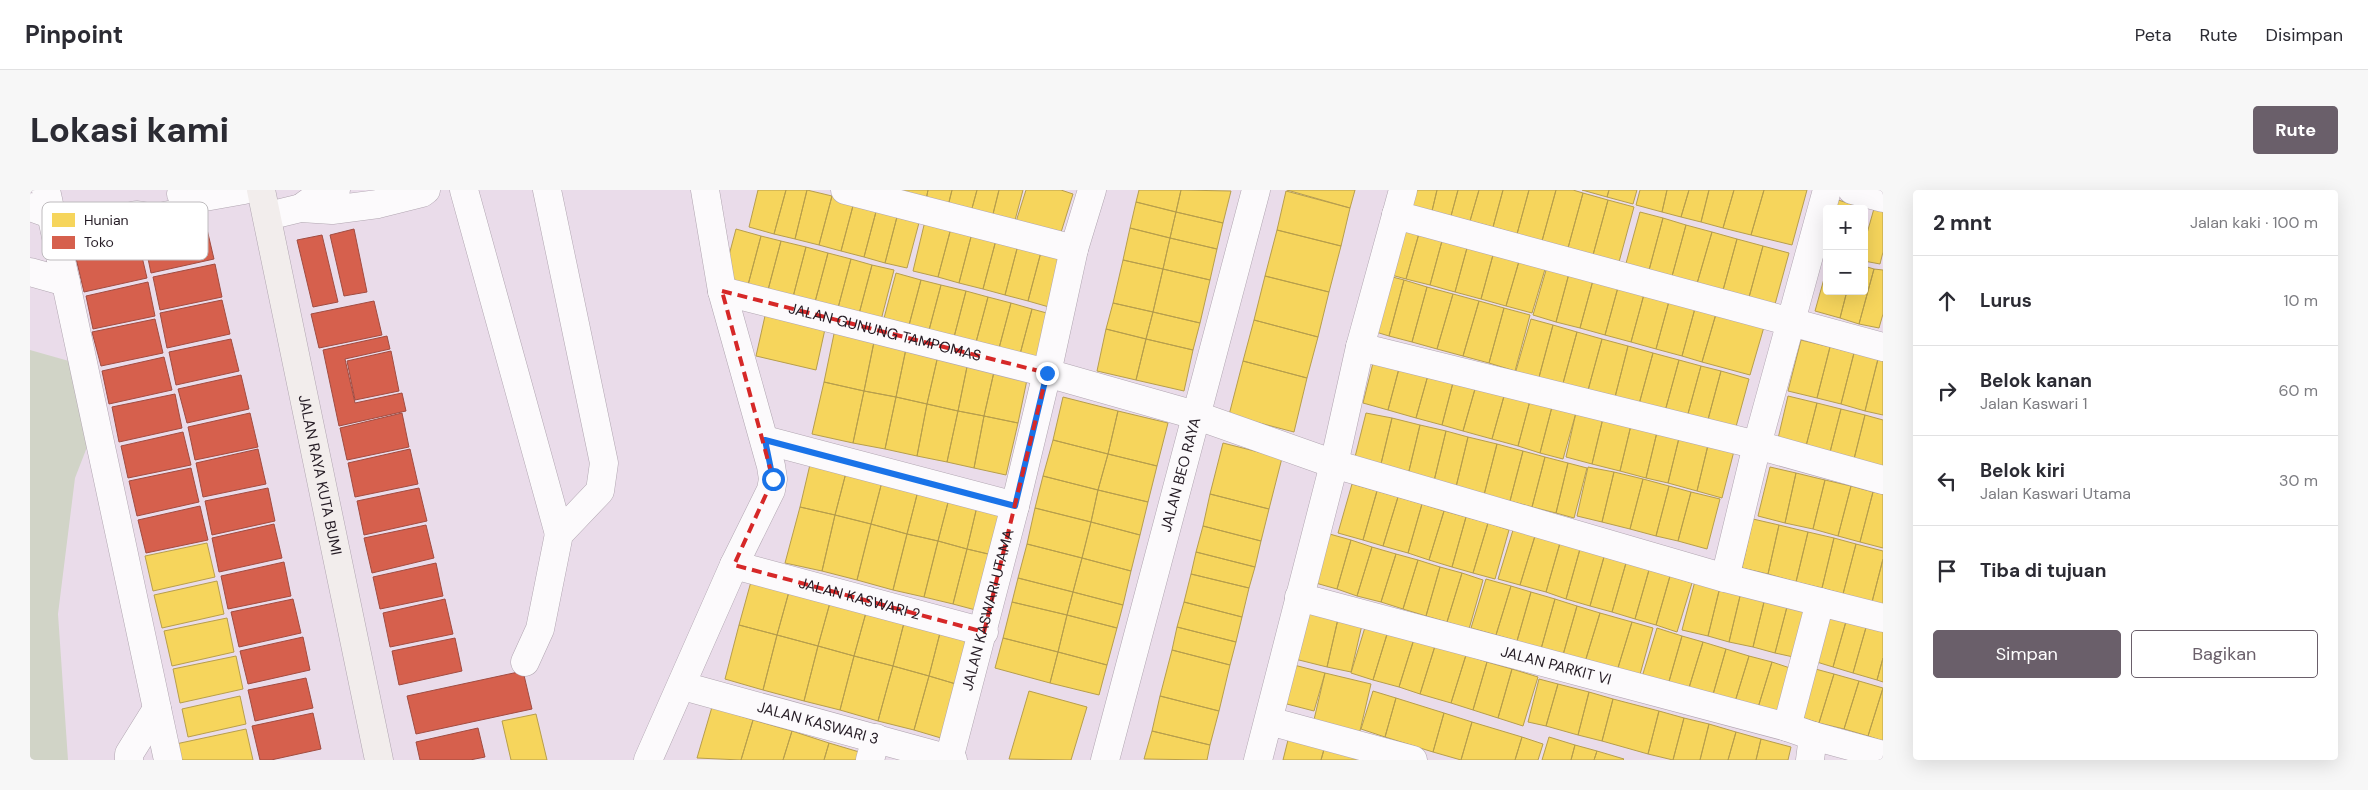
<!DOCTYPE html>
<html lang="id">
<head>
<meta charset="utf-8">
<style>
	body { margin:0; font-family:"DM Sans",sans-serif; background:#f7f7f7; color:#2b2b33 }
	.controls { position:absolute; right:15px; top:15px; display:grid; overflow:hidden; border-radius:5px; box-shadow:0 5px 20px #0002 }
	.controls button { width:45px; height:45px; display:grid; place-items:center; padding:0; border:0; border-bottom:1px solid #e1e1e2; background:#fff; color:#2b2b33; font:25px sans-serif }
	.stop { position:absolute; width:15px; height:15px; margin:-11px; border:4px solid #1a73e8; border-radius:50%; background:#fff }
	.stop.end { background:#1a73e8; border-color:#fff; box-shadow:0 1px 5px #0008 }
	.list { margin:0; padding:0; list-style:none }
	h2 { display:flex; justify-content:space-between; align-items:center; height:65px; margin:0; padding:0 20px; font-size:21px }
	h2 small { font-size:16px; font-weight:400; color:#7c7c81 }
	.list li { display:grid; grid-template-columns:32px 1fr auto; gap:15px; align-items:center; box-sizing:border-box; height:90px; padding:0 20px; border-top:1px solid #e1e1e2 }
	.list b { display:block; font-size:19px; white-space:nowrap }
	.list p { margin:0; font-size:16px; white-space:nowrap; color:#7c7c81 }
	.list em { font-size:16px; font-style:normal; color:#7c7c81 }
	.actions { display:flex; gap:10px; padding:15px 20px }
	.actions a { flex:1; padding:11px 0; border:1px solid #6a5f6a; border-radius:5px; text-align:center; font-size:18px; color:#6a5f6a }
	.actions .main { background:#6a5f6a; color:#fff }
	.icon { flex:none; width:28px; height:28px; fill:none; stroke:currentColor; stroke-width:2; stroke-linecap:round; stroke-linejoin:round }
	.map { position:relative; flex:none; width:1853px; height:570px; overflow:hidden; border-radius:5px }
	header { display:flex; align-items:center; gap:30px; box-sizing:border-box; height:70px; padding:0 25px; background:#fff; border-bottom:1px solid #e1e1e2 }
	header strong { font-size:24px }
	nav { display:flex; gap:28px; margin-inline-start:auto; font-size:18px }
	.intro { display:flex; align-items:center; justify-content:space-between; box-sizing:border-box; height:120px; padding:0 30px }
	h1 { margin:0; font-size:35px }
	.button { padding:12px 22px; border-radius:5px; background:#6a5f6a; color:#fff; font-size:18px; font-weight:700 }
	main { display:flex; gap:30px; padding:0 30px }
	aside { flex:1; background:#fff; border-radius:5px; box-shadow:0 5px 20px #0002 }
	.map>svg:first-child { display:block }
</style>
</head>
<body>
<header>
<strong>Pinpoint</strong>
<nav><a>Peta</a><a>Rute</a><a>Disimpan</a></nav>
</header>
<div class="intro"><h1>Lokasi kami</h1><a class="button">Rute</a></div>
<main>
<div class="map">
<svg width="1853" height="570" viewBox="0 0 1853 570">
	<rect width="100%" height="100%" fill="#eadcea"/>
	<path fill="#d1d4c7" d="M0,160L53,175L66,234L45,288L28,424L38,570H0Z"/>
	<path fill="#f6d55c" stroke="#b79e4c" d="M728,0H756L744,44L719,37Z
		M756,0H777L765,49L744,44Z
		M777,0L802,6L789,55L765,49Z
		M872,0H898L896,10L871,4Z
		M898,0H922L918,16L896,10Z
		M922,0H947L941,22L918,16Z
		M947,0H969L962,28L941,22Z
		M969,0H993L984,34L962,28Z
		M996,0H1031L1043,4L1028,52L984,38Z
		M1109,0H1151L1146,22L1106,12Z
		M1151,0L1201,1L1193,33L1146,22Z
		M1257,0H1325L1320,18Z
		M1380,0H1407L1402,21L1376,15Z
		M1407,0H1428L1421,26L1402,21Z
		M1428,0H1449L1440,31L1421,26Z
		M1449,0H1473L1463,37L1440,31Z
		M1473,0H1499L1487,44L1463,37Z
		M1499,0H1526L1512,51L1487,44Z
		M1526,0H1543L1553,3L1538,58L1512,51Z
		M1552,0H1579L1577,7Z
		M1579,0H1607L1603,14L1577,7Z
		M1610,0H1637L1632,22L1606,15Z
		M1637,0H1659L1651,27L1632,22Z
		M1659,0H1679L1671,32L1651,27Z
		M1679,0H1704L1693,38L1671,32Z
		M1704,0H1734L1721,45L1693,38Z
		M1734,0H1777L1762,55L1721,45Z
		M1256,1L1320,18L1311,56L1247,40Z
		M1553,3L1578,10L1563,65L1538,58Z
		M802,6L824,12L811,61L789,55Z
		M1578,10L1604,17L1589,72L1563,65Z
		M1808,10L1835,18L1834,19H1806Z
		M824,12L847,18L834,67L811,61Z
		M1106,12L1146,22L1140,48L1100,38Z
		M1845,15L1853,17V62L1850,74L1834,71V54Z
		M847,18L868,23L855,73L834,67Z
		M1146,22L1193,33L1187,59L1140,48Z
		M1610,22L1633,28L1618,84L1595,77Z
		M868,23L890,29L877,78L855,73Z
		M1369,27L1392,33L1376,89L1354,83Z
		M1633,28L1656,35L1641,90L1618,84Z
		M895,31L921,38L908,87L883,81Z
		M1392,33L1415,40L1400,95L1376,89Z
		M1656,35L1682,42L1666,97L1641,90Z
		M921,38L942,43L929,93L908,87Z
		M1100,38L1140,48L1133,79L1093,70Z
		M706,39L731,46L718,95L693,88Z
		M1247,40L1311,56L1299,102L1235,86Z
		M1415,40L1440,47L1425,102L1400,95Z
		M1682,42L1707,49L1692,104L1666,97Z
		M942,43L966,50L953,99L929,93Z
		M731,46L751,51L738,100L718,95Z
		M1440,47L1466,54L1451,109L1425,102Z
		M1140,48L1187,59L1180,90L1133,79Z
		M1707,49L1733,56L1718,111L1692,104Z
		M966,50L988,55L975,105L953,99Z
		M751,51L776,57L763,107L738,100Z
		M1466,54L1492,61L1476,116L1451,109Z
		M988,55L1011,62L998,111L975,105Z
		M1733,56L1759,63L1744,118L1718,111Z
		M776,57L798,63L785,112L763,107Z
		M1492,61L1518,69L1502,123L1476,116Z
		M1011,62L1032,67L1019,117L998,111Z
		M798,63L821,69L808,118L785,112Z
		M821,69L842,75L829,124L808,118Z
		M1093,70L1133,79L1123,122L1083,113Z
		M1519,70L1541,76L1526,132L1503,125Z
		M842,75L864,80L851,130L829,124Z
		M1541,76L1565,83L1550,138L1526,132Z
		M1834,76L1844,79L1829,134L1810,128L1817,101H1834Z
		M1797,78V101H1817L1810,128L1785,121Z
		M1133,79L1180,90L1170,133L1123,122Z
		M1844,79L1853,80V124L1849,138L1829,134Z
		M866,83L891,90L878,139L853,132Z
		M1565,83L1590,90L1575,145L1550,138Z
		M1351,84L1374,90L1359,146L1336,139Z
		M1235,86L1299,102L1288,147L1224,130Z
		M891,90L911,95L898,144L878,139Z
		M1374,90L1397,97L1382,152L1359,146Z
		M1590,90L1616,97L1601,152L1575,145Z
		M911,95L936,101L923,151L898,144Z
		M1397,97L1423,104L1407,159L1382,152Z
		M1616,97L1641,104L1626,159L1601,152Z
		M936,101L958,107L945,156L923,151Z
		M1423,104L1449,111L1433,166L1407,159Z
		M1641,104L1667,111L1652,166L1626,159Z
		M958,107L981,113L968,162L945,156Z
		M1449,111L1474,118L1459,173L1433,166Z
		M1667,111L1688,117L1672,172L1652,166Z
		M981,113L1002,119L989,168L968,162Z
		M1083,113L1123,122L1116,149L1076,139Z
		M737,117L797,130L786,180L726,166Z
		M1688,117L1736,130L1720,185L1672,172Z
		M1474,118L1500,125L1485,181L1459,173Z
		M1002,119L1024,125L1011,174L989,168Z
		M1123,122L1170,133L1163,160L1116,149Z
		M1501,129L1523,135L1508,191L1485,184Z
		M1224,130L1288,147L1277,188L1213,171Z
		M1523,135L1547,142L1532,197L1508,191Z
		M805,139L845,147L834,201L794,192Z
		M1076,139L1116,149L1106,190L1067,181Z
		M1547,142L1572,149L1557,204L1532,197Z
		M845,147L877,154L866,207L834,201Z
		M1116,149L1163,160L1154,201L1106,190Z
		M1572,149L1598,156L1584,211L1557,204Z
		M1771,150L1800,157L1787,208L1758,201Z
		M877,154L909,161L897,214L866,207Z
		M1598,156L1623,163L1608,218L1584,211Z
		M1800,157L1824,163L1811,214L1787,208Z
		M909,161L939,167L928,221L897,214Z
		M1623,163L1649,170L1634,225L1608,218Z
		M1824,163L1848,169L1835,221L1811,214Z
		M1345,165L1371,171L1358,220L1333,213Z
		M939,167L966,173L954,226L928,221Z
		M1848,169L1853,171V225L1835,221Z
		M1649,170L1671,176L1656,231L1634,225Z
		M1213,171L1277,188L1264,242L1199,225Z
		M1371,171L1400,178L1386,228L1358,220Z
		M966,173L999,180L988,233L954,226Z
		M1671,176L1691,181L1676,237L1656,231Z
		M1400,178L1425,185L1412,235L1386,228Z
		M1691,181L1719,189L1704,244L1676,237Z
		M1425,185L1447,192L1433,241L1412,235Z
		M794,192L834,201L823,253L782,244Z
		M1447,192L1476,199L1462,249L1433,241Z
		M1476,199L1501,207L1488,256L1462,249Z
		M834,201L866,207L855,259L823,253Z
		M1758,206L1787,213L1774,264L1746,257Z
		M866,207L897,214L887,266L855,259Z
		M1033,207L1088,221L1078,264L1023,250Z
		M1501,207L1523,213L1510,263L1488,256Z
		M1523,213L1547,219L1533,269L1510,263Z
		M1787,213L1811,219L1798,270L1774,264Z
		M897,214L928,221L917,272L887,266Z
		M1547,218L1574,224L1562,274L1536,267Z
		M1811,219L1835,225L1822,277L1798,270Z
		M928,221L954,226L944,278L917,272Z
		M1088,221L1138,233L1127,276L1078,264Z
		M1336,223L1362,228L1350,278L1324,271Z
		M1574,224L1602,231L1590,281L1562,274Z
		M1835,225L1853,230V280L1822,277Z
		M954,226L988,233L976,285L944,278Z
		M1362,228L1390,235L1378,285L1350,278Z
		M1602,231L1628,238L1616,288L1590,281Z
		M1390,235L1416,241L1404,291L1378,285Z
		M1628,238L1650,244L1638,293L1616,288Z
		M1416,241L1438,247L1426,297L1404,291Z
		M1650,244L1679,251L1667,301L1638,293Z
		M1438,247L1467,254L1454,305L1426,297Z
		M1023,250L1078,264L1068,300L1013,286Z
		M1679,251L1705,257L1692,308L1667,301Z
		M1193,253L1252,268L1239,319L1180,304Z
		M1467,254L1493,261L1480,311L1454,305Z
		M1493,261L1515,267L1502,317L1480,311Z
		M1078,264L1127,276L1118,312L1068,300Z
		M782,266L818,275L805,325L770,317Z
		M1515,267L1538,273L1526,323L1502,317Z
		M1538,273L1557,278L1544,328L1526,323Z
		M818,275L854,284L841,334L805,325Z
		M1558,277L1584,282L1572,332L1547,326Z
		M1740,277L1766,283L1755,333L1728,326Z
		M1584,282L1613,289L1600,339L1572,332Z
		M1766,283L1795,290L1783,339L1755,333Z
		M854,284L890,293L877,344L841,334Z
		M1013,286L1068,300L1061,332L1005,318Z
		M1613,289L1639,296L1626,346L1600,339Z
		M1795,290L1821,296L1808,346L1783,339Z
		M890,293L921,301L908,351L877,344Z
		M1322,294L1347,301L1333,350L1308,343Z
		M1639,296L1661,302L1648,351L1626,346Z
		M1821,296L1843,302L1830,352L1808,346Z
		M1068,300L1118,312L1110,345L1061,332Z
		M921,301L949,308L937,359L908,351Z
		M1347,301L1368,307L1353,356L1333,350Z
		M1661,302L1690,309L1677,359L1648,351Z
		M1843,302L1853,304V358L1830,352Z
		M1180,304L1239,319L1231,351L1173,336Z
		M1368,307L1392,314L1378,363L1353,356Z
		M949,308L983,317L971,367L937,359Z
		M1392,314L1414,321L1399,370L1378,363Z
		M770,317L805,325L792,381L755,373Z
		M1005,318L1061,332L1052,368L997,354Z
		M1414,321L1436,327L1422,377L1399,370Z
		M805,325L841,334L827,390L792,381Z
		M1436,327L1458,333L1443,383L1422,377Z
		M1723,329L1749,335L1738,384L1712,378Z
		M1061,332L1110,345L1101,381L1052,368Z
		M1458,333L1479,340L1465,389L1443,383Z
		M841,334L877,344L863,400L827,390Z
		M1749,335L1778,342L1766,392L1738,384Z
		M1173,336L1231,351L1225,377L1166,362Z
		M1483,340L1505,346L1490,395L1468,389Z
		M1778,342L1804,348L1792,398L1766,392Z
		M1296,343L1321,350L1307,399L1282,392Z
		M877,344L908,351L894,407L863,400Z
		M1505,346L1530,353L1516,402L1490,395Z
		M1804,348L1826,354L1813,404L1792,398Z
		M1321,350L1342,357L1327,406L1307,399Z
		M908,351L937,359L923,414L894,407Z
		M177,353L185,387L123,401L115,366Z
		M1530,353L1550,359L1536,409L1516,402Z
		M997,354L1052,368L1043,402L988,388Z
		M1826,354L1853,361V369L1842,412L1813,404Z
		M1342,357L1366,364L1351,412L1327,406Z
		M937,359L971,367L957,423L923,414Z
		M1550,359L1574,367L1560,416L1536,409Z
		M1166,362L1225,377L1219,398L1161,384Z
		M1366,364L1388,370L1373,419L1351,412Z
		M1574,367L1596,373L1582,422L1560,416Z
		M1052,368L1101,381L1093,415L1043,402Z
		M1853,369V414L1842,412Z
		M1388,370L1410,377L1396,426L1373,419Z
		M1596,373L1619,380L1605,429L1582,422Z
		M1410,377L1432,383L1417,432L1396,426Z
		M1619,380L1640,386L1626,435L1605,429Z
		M1432,383L1453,390L1439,439L1417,432Z
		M1161,384L1219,398L1212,427L1154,412Z
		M1640,386L1662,393L1647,442L1626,435Z
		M722,388L760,398L747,445L709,435Z
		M988,388L1043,402L1037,425L982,412Z
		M1456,389L1481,396L1466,445L1441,438Z
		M187,391L194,424L132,438L124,405Z
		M1665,391L1690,397L1678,446L1652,440Z
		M1481,396L1501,402L1487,451L1466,445Z
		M1690,397L1711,402L1699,452L1678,446Z
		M760,398L801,409L788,456L747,445Z
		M1043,402L1093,415L1087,438L1037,425Z
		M1501,402L1525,409L1511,459L1487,451Z
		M1711,402L1735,408L1723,457L1699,452Z
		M1735,408L1758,413L1745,463L1723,457Z
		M801,409L837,419L824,466L788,456Z
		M1525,409L1547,416L1533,465L1511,459Z
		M982,412L1037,425L1028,462L973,448Z
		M1154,412L1212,427L1206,452L1147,437Z
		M1758,413L1780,419L1768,468L1745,463Z
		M1547,416L1570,423L1555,472L1533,465Z
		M837,419L875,429L863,476L824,466Z
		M1791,420L1817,428L1803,477L1777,469Z
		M1275,422L1308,429L1297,477L1265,469Z
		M1570,423L1602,432L1587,481L1555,472Z
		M1037,425L1087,438L1077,475L1028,462Z
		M197,428L204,462L142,476L134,441Z
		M1817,428L1837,434L1823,483L1803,477Z
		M875,429L911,439L899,486L863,476Z
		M1308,429L1332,435L1321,482L1297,477Z
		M1602,432L1623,438L1609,488L1587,481Z
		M1336,434L1358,441L1343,490L1321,483Z
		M1837,434L1853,439V468L1847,490L1823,483Z
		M709,435L747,445L733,500L695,489Z
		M1147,437L1206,452L1200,475L1142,460Z
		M1627,438L1652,446L1638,495L1612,487Z
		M911,439L949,449L936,497L899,486Z
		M1358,441L1384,449L1369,497L1343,490Z
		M747,445L788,456L774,511L733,500Z
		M1652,446L1673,452L1658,501L1638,495Z
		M973,448L1028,462L1020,493L965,478Z
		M1384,449L1405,456L1390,504L1369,497Z
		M1673,452L1696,459L1682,508L1658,501Z
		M788,456L824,466L810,520L774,511Z
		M1405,456L1436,465L1421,513L1390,504Z
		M1696,459L1719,466L1704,515L1682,508Z
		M1142,460L1200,475L1189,521L1130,506Z
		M1028,462L1077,475L1069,505L1020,493Z
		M1436,465L1457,472L1443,520L1421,513Z
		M206,466L213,499L150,513L143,479Z
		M824,466L863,476L848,531L810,520Z
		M1719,466L1742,472L1727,521L1704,515Z
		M1853,468V492L1847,490Z
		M1457,472L1482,479L1468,528L1443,520Z
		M1742,472L1763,479L1748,527L1727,521Z
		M1264,475L1295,483L1284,521L1253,513Z
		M863,476L899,486L884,540L848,531Z
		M1778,477L1804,484L1789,533L1764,525Z
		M1482,479L1508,487L1493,536L1468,528Z
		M1295,483L1341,494L1329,545L1283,534Z
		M1804,484L1829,491L1814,539L1789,533Z
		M899,486L936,497L921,551L884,540Z
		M1509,489L1528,494L1516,536L1498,532Z
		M1829,491L1853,498L1838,546L1814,539Z
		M1528,494L1559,502L1548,545L1516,536Z
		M1853,498V551L1838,546Z
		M999,501L1057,517L1041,570L979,569Z
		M1343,501L1366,508L1355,547L1331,539Z
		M1559,502L1583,509L1572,551L1548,545Z
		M210,506L216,534L158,547L152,519Z
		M1130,506L1189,521L1180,555L1122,541Z
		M1366,508L1414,523L1403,562L1355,547Z
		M1583,509L1629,521L1618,564L1572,551Z
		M682,517L723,530L711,570L667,568Z
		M1629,521L1654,528L1643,570L1618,564Z
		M1414,523L1442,532L1431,570L1403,562Z
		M506,524L517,570H481L472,531Z
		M1654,528L1679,534L1670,570H1643Z
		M723,530L762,541L753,570H711Z
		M1442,532L1492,547L1485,570H1431Z
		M1679,534L1706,542L1698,570H1670Z
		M216,539L223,570H144L141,555Z
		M762,541L799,553L794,570H753Z
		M1122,541L1180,555L1177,570L1114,569Z
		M1706,542L1731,549L1726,570H1698Z
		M1259,546L1295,556L1291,570H1253Z
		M1492,547L1513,554L1508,570H1485Z
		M1519,547L1545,555L1541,570H1512Z
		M1731,549L1761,557L1758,570H1726Z
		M799,553L836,564L834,570H794Z
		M1545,555L1567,561L1564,570H1541Z
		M1295,556L1338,570H1291Z
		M1567,561L1594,569L1593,570H1564Z"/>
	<path fill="#d6604d" stroke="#a14c41" d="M176,35L184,69L121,83L114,49Z
		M324,39L337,102L314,106L300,45Z
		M292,45L308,112L283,117L267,50Z
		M109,54L117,88L54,102L46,68Z
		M185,74L192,107L130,120L123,87Z
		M118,92L125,126L63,139L56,106Z
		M192,110L200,144L137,158L130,123Z
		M344,111L352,145L289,158L281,124Z
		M125,129L133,163L71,176L62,142Z
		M357,146L360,159L315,169L325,213L372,203L376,221L309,236L293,160Z
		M201,149L209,181L146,195L139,162Z
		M361,161L369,201L325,210L317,171Z
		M134,167L142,200L79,214L72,181Z
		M211,185L219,219L157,233L148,199Z
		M145,204L152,238L89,252L82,217Z
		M220,223L228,257L165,270L158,237Z
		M372,223L379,257L317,270L310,238Z
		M153,242L161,275L98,288L91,256Z
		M228,259L236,294L173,307L166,273Z
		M380,259L388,294L325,307L318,273Z
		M161,278L169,312L107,326L99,291Z
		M238,298L245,331L182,345L175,311Z
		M389,298L397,331L334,345L327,311Z
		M170,316L178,350L116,363L108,330Z
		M244,334L252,368L189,382L182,348Z
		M396,335L404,368L342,383L334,348Z
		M254,372L261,406L198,419L191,386Z
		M406,373L413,406L350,419L343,387Z
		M263,409L271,443L209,457L201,422Z
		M415,409L423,444L360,457L353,423Z
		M273,447L280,480L218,494L210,461Z
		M425,448L432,481L369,495L362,461Z
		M493,481L502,519L386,544L377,506Z
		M276,488L283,518L225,531L218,500Z
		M283,523L291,559L241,570H230L222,536Z
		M448,538L455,567L440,570H390L386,552Z"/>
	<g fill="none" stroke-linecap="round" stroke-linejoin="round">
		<defs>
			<g id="street">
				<path d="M16,0L138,570"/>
				<path d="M434,0L529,344"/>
				<path d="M815,0L1044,59"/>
				<path d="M1822,0L1853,8"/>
				<path d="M151,4L169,8L214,0"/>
				<path d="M0,17L54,36L107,25L126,28L153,22L169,8"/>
				<path d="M271,18L293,2L306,0"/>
				<path d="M1366,25L1853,157"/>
				<path d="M238,26L271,18L302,20L348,14L392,3L396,0"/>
				<path d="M0,82L36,92"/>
				<path id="s1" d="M692,101L1017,183L1165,225L1304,274L1695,388L1853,428"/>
				<path d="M1330,157L1727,255L1853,290"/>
				<path d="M735,250L985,316"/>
				<path id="s2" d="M704,375L954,442"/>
				<path d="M1695,388L1727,255L1797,0"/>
				<path id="s3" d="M1269,407L1757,537L1783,546L1853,565"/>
				<path d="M495,472L510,439L529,344L570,301L574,273L517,0"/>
				<path id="s4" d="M653,496L923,570"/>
				<path d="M1239,531L1383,570"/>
				<path d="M1757,537L1790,412"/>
				<path id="s5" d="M919,569L985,316L1017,183L1044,59L1062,0"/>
				<path d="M99,570V564L127,519"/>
				<path d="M618,570L704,375L741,300L743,289L741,276L692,101L675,0"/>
				<path d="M840,570L846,548"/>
				<path id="s6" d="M1075,570L1226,0"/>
				<path d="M1228,570L1304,274L1330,157L1373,0"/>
				<path d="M1780,570L1783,546"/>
			</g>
			<g id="secondary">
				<path id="s7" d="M231,0L349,570"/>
			</g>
		</defs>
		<use href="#street" stroke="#b1a6b1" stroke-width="29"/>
		<use href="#secondary" stroke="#b1a6b1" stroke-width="29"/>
		<use href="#street" stroke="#fcfafc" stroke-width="28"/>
		<use href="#secondary" stroke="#f2edec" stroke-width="28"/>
	</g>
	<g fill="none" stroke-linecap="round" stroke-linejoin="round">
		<path stroke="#1a73e8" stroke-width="6" d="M743,289L735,250L985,316L1017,183"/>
	</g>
	<path fill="none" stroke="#d62828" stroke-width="4" stroke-dasharray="10 6" stroke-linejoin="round" d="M692,101L1017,183L954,442L704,375L743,289Z"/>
	<g text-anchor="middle" stroke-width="5" stroke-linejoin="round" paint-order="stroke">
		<g font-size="15" fill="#251c25" stroke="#fff">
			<text dy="5" stroke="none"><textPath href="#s1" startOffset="168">JALAN GUNUNG TAMPOMAS</textPath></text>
			<text dy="5" stroke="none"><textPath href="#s7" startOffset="291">JALAN RAYA KUTA BUMI</textPath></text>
			<text dy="5" stroke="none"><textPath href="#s6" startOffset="295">JALAN BEO RAYA</textPath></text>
			<text dy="5" stroke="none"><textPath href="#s2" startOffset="130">JALAN KASWARI 2</textPath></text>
			<text dy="5" stroke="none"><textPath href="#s5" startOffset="154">JALAN KASWARI UTAMA</textPath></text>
			<text dy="5" stroke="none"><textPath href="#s3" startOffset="266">JALAN PARKIT VI</textPath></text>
			<text dy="5" stroke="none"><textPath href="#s4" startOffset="140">JALAN KASWARI 3</textPath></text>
		</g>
	</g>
	<rect x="12" y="12" width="166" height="58" rx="8" fill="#fff" stroke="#bebbbe" stroke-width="1"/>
	<rect x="22" y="23" width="23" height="14" fill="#f6d55c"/>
	<rect x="22" y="46" width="23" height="13" fill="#d6604d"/>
	<g font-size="14" fill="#251c25">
		<text x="54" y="35">Hunian</text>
		<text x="54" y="57">Toko</text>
	</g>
</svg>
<div class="controls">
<button>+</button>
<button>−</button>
</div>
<div class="stop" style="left:743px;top:289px"></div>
<div class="stop end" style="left:1017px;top:183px"></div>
</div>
<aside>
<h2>2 mnt<small>Jalan kaki · 100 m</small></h2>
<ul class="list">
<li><svg class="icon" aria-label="ahead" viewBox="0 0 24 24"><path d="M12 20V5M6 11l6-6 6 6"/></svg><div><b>Lurus</b></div><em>10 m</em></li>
<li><svg class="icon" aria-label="right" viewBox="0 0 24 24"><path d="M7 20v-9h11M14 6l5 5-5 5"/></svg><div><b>Belok kanan</b><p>Jalan Kaswari 1</p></div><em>60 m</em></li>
<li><svg class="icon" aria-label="left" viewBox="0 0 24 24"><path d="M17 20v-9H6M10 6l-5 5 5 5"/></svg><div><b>Belok kiri</b><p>Jalan Kaswari Utama</p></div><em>30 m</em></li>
<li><svg class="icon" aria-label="arrive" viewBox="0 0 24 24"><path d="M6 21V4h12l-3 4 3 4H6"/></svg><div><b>Tiba di tujuan</b></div></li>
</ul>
<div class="actions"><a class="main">Simpan</a><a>Bagikan</a></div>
</aside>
</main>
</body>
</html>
